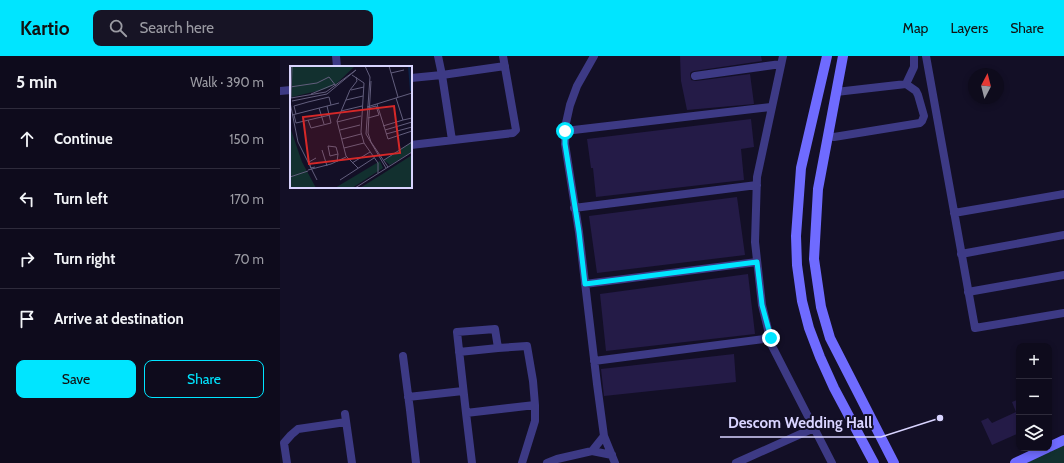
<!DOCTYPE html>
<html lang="en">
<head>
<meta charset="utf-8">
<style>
	body { margin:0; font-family:Cabin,sans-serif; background:#171425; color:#f1f3f6 }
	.controls { position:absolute; right:12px; bottom:12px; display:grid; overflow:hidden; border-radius:8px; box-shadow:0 2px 6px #0003 }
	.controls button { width:36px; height:36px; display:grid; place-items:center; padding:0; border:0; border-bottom:1px solid #2e2b3b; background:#0e0b1c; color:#f1f3f6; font:20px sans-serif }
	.compass { position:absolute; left:688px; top:12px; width:36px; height:36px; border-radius:50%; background:#0e0b1c; box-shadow:0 2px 6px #0003; rotate:7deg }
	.stop { position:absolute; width:12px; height:12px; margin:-9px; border:3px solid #00e5ff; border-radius:50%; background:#fff }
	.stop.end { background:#00e5ff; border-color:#fff; box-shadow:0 1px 4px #0008 }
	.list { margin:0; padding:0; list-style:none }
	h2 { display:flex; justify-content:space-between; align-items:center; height:52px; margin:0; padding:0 16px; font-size:17px }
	h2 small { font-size:13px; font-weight:400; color:#9b9ba3 }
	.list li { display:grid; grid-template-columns:26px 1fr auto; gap:12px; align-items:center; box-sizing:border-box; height:60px; padding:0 16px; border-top:1px solid #2e2b3b }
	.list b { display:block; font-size:15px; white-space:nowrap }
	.list em { font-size:13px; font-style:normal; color:#9b9ba3 }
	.actions { display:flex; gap:8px; padding:12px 16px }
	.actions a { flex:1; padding:9px 0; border:1px solid #00e5ff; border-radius:8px; text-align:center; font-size:14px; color:#00e5ff }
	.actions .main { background:#00e5ff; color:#111 }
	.icon { flex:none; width:22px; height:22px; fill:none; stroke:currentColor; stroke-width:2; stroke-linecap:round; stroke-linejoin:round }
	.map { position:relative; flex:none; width:784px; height:407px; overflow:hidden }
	header { display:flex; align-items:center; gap:24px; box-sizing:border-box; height:56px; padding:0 20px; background:#00e5ff; color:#111 }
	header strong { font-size:19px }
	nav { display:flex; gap:22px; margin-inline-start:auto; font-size:14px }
	.search { width:280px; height:36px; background:#171425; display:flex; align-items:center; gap:10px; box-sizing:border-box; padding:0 14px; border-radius:8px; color:#9b9ba3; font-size:15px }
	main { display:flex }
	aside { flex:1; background:#0e0b1c }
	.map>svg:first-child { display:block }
</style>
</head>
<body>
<header>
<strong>Kartio</strong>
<div class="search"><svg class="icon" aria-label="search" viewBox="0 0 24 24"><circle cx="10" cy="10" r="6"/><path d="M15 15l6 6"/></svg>Search here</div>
<nav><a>Map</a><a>Layers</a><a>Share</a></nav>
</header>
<main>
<aside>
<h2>5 min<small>Walk · 390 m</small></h2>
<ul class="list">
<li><svg class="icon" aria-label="ahead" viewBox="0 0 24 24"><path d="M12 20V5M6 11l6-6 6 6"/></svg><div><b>Continue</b></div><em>150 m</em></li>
<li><svg class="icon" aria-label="left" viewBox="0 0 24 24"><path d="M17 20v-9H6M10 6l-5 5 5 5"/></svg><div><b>Turn left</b></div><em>170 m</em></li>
<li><svg class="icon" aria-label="right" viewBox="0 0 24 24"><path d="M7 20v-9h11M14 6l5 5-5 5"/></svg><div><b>Turn right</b></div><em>70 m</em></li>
<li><svg class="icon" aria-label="arrive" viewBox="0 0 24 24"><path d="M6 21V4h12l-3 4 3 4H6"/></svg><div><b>Arrive at destination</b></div></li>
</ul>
<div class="actions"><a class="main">Save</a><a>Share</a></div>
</aside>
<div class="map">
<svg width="784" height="407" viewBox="0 0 784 407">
	<rect width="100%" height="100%" fill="#130f26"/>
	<path fill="#12302f" d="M784,384V407H736Z"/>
	<path fill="#241b47" d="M400,0H481L482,5L414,15L411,16L410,18L411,24L416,25L470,18L474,48L407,54L401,25Z
		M471,63L474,91L461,93L464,124L316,141L313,112H311L307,83Z
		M457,141L465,199L317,217L309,160Z
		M468,218L475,278L326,295L320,238Z
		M454,298L456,326L324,340L321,313Z
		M739,343V377L712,389L701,365L708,362L712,367L736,356L732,346Z"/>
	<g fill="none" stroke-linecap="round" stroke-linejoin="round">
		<path stroke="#3d3a85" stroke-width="8" d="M56,0L57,11
			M158,0L162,19L172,84
			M314,0L297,30L290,49L286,67L285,88L299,176L317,328L324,380L335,407
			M503,0L477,121L475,186L482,249L492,290L552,407
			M646,0L695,272L784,257
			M415,20L501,8
			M131,22L162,19L225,10
			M626,28L634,11V0
			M0,35L11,34
			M285,75L491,51
			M548,80L554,81L640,67L642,65L644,60L638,39L636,35L626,28L556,36
			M131,89L233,77L236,74L223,0
			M294,152L477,129
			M674,157L784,138
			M681,198L784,179
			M305,228L477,206
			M688,236L784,219
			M179,296L218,292
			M123,300L130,354L136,407
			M314,305L491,282
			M128,341L183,335
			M186,357L192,407
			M65,358L72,407
			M312,395L332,399
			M7,407L4,387L11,379L18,373L66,366
			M242,407L255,365V349L253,325L247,290L218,292L215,273L177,276L186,357L255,349
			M267,407L277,403L312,395L324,380
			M456,407L534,372"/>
		<path stroke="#6f6bff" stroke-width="10" d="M547,0L521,112L516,180L517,209L522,245L529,272L540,301L554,332L594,407
			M563,0L538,133L534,203L541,251L550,282L614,407
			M769,391L784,384
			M735,407L767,392"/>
	</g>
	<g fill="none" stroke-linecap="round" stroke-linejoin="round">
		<path stroke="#00e5ff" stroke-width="5" d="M285,75V88L299,176L305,228L477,206L482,249L491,282"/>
	</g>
	<g transform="translate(10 10)">
		<rect width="122" height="122" fill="#130f26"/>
		<path d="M0,0H65L46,18L36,23L2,31L0,29ZM0,61L12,96L26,122H0ZM122,76V86L100,99L94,94ZM122,89V122H70L94,107ZM90,95L93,102L62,122H45Z" fill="#12302f"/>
		<path fill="none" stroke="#0c2248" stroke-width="2" d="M119,0L121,25"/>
		<path fill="none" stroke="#625e7d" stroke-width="1" d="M75,0L80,11L76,68L96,102M99,0L108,31M101,7L114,4M62,9L74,17L71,66L74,77L88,97V107M66,11L67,15L60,24L47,55L56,90L68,102M81,15L78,67L81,76L98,101M0,21L27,17L39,11L46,20M61,24L74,21M21,28L45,18M1,32L36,26L66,4L37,28L2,35M1,32L2,0M106,32L113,54L122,52M56,34L73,30M0,36L8,76L27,114M87,38L98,73L122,65M77,41L122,27M29,42L34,58M51,45L72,40M6,48L4,40L18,36L39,31L41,39M2,49L49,37M4,49L6,57L40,49M78,52L89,49L86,40L78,42M18,54L21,62L41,57L37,40M47,56L71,50M93,60L113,54M50,64L70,59M95,64L122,56M96,68L122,61M52,73L71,68M54,82L74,77M32,84L37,100M94,94L122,76M47,96L48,88L40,90L38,80L46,81L48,88M62,97L80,86M25,101L21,102L19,96L26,92M18,104L41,98L56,91M0,111L18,105M50,114L84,92M65,122L122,86"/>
		<path fill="#d62828" fill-opacity="0.15" stroke="#d62828" stroke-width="2" d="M104,40L110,87L19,98L13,51Z"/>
		<rect width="122" height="122" fill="none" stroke="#d9d4ff" stroke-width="2"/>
	</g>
	<path fill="none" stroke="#d9d4ff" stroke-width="1.5" d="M660 362L601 381H440"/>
	<circle fill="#d9d4ff" stroke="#130f26" stroke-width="1.5" cx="660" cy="362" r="4"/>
	<g font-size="15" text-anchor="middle" font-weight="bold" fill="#d9d4ff" stroke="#130f26" stroke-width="4" stroke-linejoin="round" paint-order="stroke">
		<text x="520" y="372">Descom Wedding Hall</text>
	</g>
</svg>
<div class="controls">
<button>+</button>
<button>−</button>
<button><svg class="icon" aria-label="layers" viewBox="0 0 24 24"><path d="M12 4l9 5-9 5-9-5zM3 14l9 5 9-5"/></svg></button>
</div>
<svg class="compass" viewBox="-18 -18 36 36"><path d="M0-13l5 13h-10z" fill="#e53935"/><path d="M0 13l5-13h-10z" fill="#9b9ba3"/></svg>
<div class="stop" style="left:285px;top:75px"></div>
<div class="stop end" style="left:491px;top:282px"></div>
</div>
</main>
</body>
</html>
